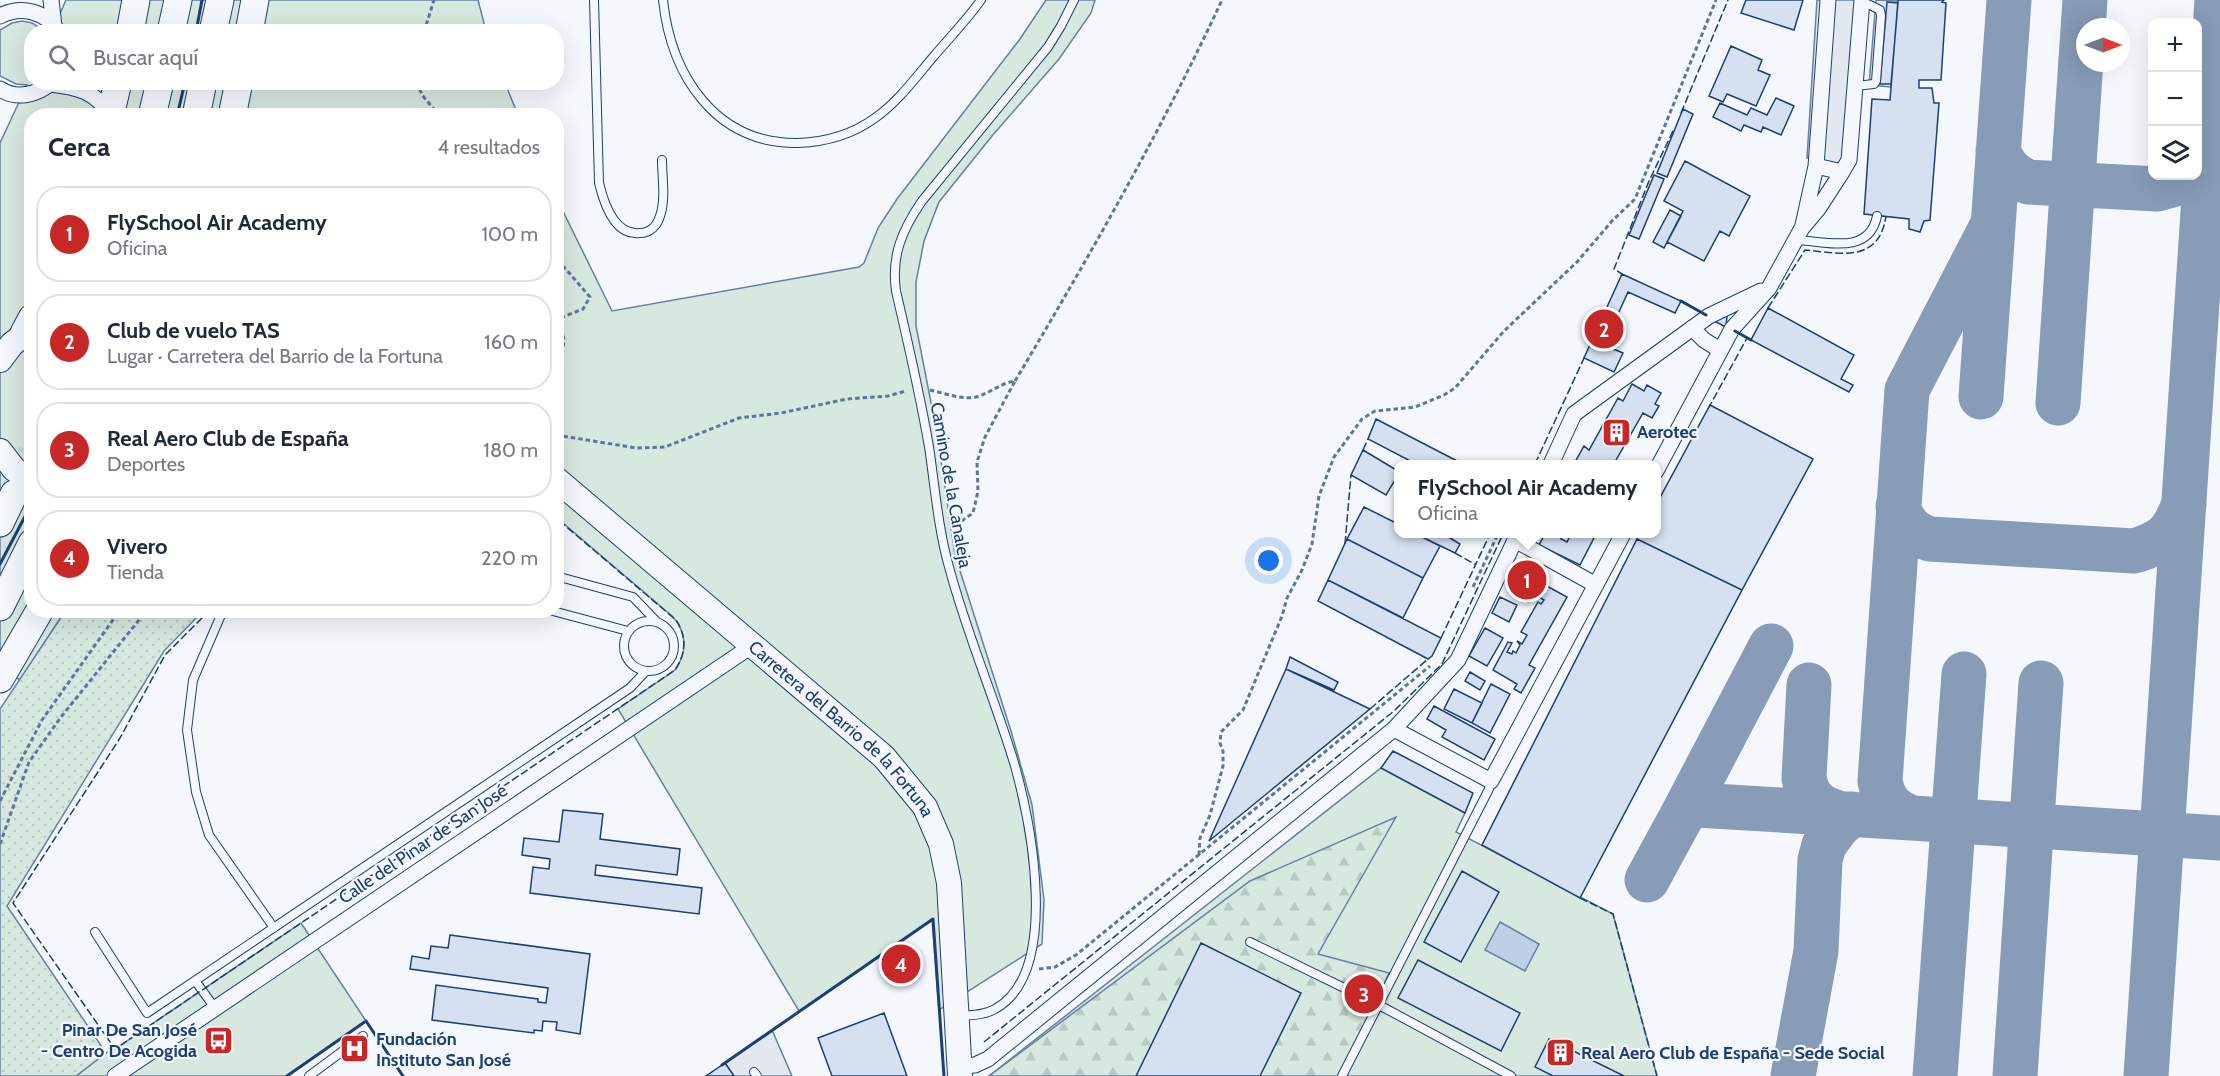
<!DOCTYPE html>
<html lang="es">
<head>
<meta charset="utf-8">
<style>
	body { margin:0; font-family:Cabin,sans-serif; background:#f6f6f7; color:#1f2937 }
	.controls { position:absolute; right:18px; top:18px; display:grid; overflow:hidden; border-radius:12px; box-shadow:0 6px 24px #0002 }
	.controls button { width:54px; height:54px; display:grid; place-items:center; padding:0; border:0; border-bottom:2px solid #e0e1e3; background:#fff; color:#1f2937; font:30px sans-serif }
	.compass { position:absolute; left:2076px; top:18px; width:54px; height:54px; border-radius:50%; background:#fff; box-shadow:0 6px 24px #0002; rotate:90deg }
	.you { position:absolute; left:1269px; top:561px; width:21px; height:21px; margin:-15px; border:4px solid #fff; border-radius:50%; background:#1a73e8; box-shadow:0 0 0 9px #1a73e833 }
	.badge { display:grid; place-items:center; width:39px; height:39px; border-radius:50%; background:#c62828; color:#fff; font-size:20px; font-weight:700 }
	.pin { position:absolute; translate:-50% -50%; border:3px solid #fff; box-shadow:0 2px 6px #0006 }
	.popup { position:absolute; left:1394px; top:460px; width:267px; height:78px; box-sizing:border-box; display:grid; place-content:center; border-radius:12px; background:#fff; filter:drop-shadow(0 2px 4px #0005); font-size:20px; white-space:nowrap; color:#747a83 }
	.popup b { font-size:22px; color:#1f2937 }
	.popup::after { content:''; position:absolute; left:50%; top:100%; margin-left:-12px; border:12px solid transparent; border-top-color:#fff }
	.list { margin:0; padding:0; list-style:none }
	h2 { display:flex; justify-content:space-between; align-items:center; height:78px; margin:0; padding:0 24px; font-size:26px }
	h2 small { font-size:20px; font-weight:400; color:#747a83 }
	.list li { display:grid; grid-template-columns:39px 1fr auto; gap:18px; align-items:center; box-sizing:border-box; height:96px; margin:0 12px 12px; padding:0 12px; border:2px solid #e0e1e3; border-radius:24px }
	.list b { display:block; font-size:22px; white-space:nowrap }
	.list p { margin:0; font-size:20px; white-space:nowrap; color:#747a83 }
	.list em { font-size:20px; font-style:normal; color:#747a83 }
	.icon { flex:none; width:33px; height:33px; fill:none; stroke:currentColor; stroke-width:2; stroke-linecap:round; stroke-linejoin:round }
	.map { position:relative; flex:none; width:2220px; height:1076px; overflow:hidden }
	.search { position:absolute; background:#fff; box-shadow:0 6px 24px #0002; left:24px; top:24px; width:540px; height:66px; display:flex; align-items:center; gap:15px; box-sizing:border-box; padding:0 21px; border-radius:24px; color:#747a83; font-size:22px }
	.panel { position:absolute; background:#fff; box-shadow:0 6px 24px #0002; left:24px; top:108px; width:540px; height:510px; border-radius:24px }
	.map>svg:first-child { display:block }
</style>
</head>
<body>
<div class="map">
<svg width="2220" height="1076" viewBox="0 0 2220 1076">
	<defs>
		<pattern id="forest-firs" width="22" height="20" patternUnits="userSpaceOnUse" patternTransform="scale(1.5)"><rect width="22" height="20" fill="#d7e8df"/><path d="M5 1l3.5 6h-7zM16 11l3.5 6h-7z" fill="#b8c8c3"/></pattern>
		<pattern id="park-dots" width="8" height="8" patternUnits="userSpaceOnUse" patternTransform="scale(1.5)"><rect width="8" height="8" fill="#d7e8df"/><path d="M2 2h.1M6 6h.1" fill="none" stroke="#b8c8c3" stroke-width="1.8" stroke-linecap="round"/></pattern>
	</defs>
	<rect width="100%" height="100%" fill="#f4f7fb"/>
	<path fill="#d7e8df" stroke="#687fa3" stroke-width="1.5" d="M66,0H478L486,31L52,32Z
		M1046,0H1095L1091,13L1059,59L992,136L939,202L924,241L916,282V326L937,433L955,555L1011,731L1032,805L1044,900L1042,944L939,1010L932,919L799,1011L618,709L675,670C688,652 687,632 672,616L557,518L556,197L612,311L859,267L864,263L878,228L897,199L1020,39Z
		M22,21L32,23L44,31L32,32V82L505,83L518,115L32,116V610L65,611L20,680L0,667V143L27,85L16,84L0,76V30L12,23Z
		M1381,768L1465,813L1456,832L1613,914L1657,1076H989Z
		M301,923L366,1021L286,1076H76L106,1053L115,1049Z"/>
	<path fill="url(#forest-firs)" stroke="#687fa3" stroke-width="1.5" d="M1396,817L1318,954L1389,973L1342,1076H989L1250,881Z"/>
	<path fill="url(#park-dots)" stroke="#687fa3" stroke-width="1.5" d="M66,610L203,611L164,651L7,906L106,1053L76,1076H0V709Z"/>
	<path fill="#e3e8f0" stroke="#687fa3" stroke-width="1.5" d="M1817,0H1862L1849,160L1831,165L1817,158H1807Z
		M1876,0L1898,1L1891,87L1869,85Z
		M772,1030L792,1076H734L725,1063Z"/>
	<path fill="#bed0e5" stroke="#687fa3" stroke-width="1.5" d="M1500,922L1539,944L1525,971L1485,950Z"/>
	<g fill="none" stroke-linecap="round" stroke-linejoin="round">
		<path stroke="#889bb7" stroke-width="45" d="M1998,151C2005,167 2012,175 2028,182L2157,189L2172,185L2190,176
			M1993,224L1907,390L1880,781C1884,802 1892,810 1912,818L2220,838
			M1981,397L2009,0
			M2058,403L2085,0
			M1898,506C1904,524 1911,533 1930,539L2134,551C2165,542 2173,533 2184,504
			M1809,685L1804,778C1808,799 1818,807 1838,813
			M1684,812L1771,646
			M1647,880L1684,812L1697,805L1912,818
			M1793,1076L1816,951L1820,860L1824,845L1838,826L1852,814
			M1935,1076L1964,674
			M2015,1076L2041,683
			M2146,1076L2217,0"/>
	</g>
	<path fill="#d5e0f0" stroke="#1d3f73" stroke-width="1.5" d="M1746,0H1803L1794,30L1741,13Z
		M1898,0H1944L1942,2L1946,3L1941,80H1919V88H1932L1934,103H1939L1930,220L1924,221L1920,232L1909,229V219L1864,214L1872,99L1890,100Z
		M1887,2L1898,3L1891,84H1880Z
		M1731,46L1762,60L1758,70L1770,75L1756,106L1727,94L1723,102L1709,96Z
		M1776,98L1794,106L1781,135L1763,127L1761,132L1744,125L1741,131L1713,117L1720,103L1747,115L1751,108L1767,115Z
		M1683,109L1693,114L1667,177L1657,173Z
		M1685,161L1750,196L1729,236L1720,231L1704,261L1667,242L1683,211L1664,201Z
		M1654,175L1664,179L1639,239L1629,235Z
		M1670,210L1681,216L1664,248L1653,242Z
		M1622,274L1681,301L1675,313L1628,292L1604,345L1623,353L1614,372L1584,358Z
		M1768,308L1854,355L1841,379L1853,385L1849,392L1751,340Z
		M1725,314L1727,316L1726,327L1714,321Z
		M1632,384L1644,391L1647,385L1661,393L1655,404L1659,406L1652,418L1643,413L1615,462L1619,464H1574L1584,446L1589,450L1618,398L1623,401Z
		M1710,405L1813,459L1742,590L1637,539L1640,534H1656V505Z
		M1376,419L1463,464H1416L1368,439Z
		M1363,450L1398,471V475L1386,495L1351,475Z
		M1364,507L1398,524V534H1416L1440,546L1423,578L1347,539Z
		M1416,534H1446L1445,535L1460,544L1455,553Z
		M1545,534H1564L1561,539L1567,542L1571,534H1596L1580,565L1539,545Z
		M1347,539L1423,578L1403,618L1328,580Z
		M1637,539L1742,590L1580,898L1482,845Z
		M1526,559L1545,568L1528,602L1509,592Z
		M1328,580L1441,638L1432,656L1428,659L1318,601Z
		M1545,585L1567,597L1529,665L1535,668L1521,693L1514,689L1517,684L1493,670L1508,642L1512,643L1507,652L1512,654L1513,651L1516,653L1520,645L1517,641L1522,644L1527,635L1521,632L1538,602L1541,604L1544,600L1539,597Z
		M1500,597L1517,605L1509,622L1492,613Z
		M1485,628L1503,638L1487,666L1469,656Z
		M1290,657L1338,682L1334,690L1286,669Z
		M1286,669L1370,709L1209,841L1231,792Z
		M1470,672L1485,681L1480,690L1465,681Z
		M1491,684L1510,694L1490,733L1472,723Z
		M1454,689L1482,703L1472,723L1444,709Z
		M1434,706L1495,739L1484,760L1442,737L1446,730L1427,719Z
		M1393,751L1473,793L1465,813L1381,768Z
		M563,810L603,814L600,839L680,849L677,875L596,865L595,875L702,888L699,914L530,893L533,867L549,869L550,859L522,855L524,838L559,842Z
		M1462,871L1499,892L1461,962L1424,942Z
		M450,935L590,954L580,1034L556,1030L557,1022L543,1021L542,1031L534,1030V1033L432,1020L436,985L538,999V1002L546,1003L548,988L410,969L412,956L429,959L431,946L448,948Z
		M1201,943L1301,993L1260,1076H1136Z
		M1418,960L1520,1013L1501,1051L1398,998Z
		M884,1013L907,1076H832L818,1038Z
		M1549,1039L1624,1076H1553L1535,1067Z
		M725,1063L734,1076H706Z"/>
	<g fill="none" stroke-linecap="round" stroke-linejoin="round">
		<path stroke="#c9d2e0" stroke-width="27" stroke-dasharray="27 14" stroke-linecap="butt" d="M14,494L32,452"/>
		<defs>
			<path id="lane" d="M594,0L599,183C604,204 615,236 640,233C650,233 657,226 660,216C666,199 662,177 662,160
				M663,0C671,75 715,144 798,143C825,142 853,134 875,118C898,102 916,77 934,56C950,37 967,20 981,0
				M1855,86L1874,84L1876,81L1881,16L1880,10L1870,5H1861
				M1796,240C1826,241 1869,256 1877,216
				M556,576L633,597L656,621
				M228,610L221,615L193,680L187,730L196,792L209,835L274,928
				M549,610L628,631
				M624 646a25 25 0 1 1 50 0a25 25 0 1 1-50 0Z
				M95,932L147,1013L630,688L646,671
				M1250,942L1379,1005L1511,1076
				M196,982L215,1008
				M960,1016C972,1015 985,1015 995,1009C1061,973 1031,824 1015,766C995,699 967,635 949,567C938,528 935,487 929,447C920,394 908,343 896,291C891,256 902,230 922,201L1048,47L1061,26L1074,0
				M754,1072L757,1076
				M309,1076L363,1036
				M1342,1076L1489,789L1491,781"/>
			<path id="street" d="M51,0L54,26
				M1828,0L1816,166L1842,172L1849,160L1862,0
				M0,16C21,5 46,11 58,32
				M51,84C76,87 97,91 110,116
				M0,89C17,100 37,95 52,82
				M1803,225L1816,166
				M1692,328L1704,340L1720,350
				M1551,464L1574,414L1709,316L1761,291
				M1656,471L1732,329L1769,288L1802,228L1818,209L1842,172
				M1515,540L1596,585
				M1394,729L1491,781L1623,534
				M960,1066L975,1065L988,1059L1394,729L1458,660L1518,534
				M115,1076L753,645"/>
			<g id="primary">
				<path d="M0,360L12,344L32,329"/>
				<path d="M0,451L14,469L32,482"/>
				<path id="s1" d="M556,479L884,757L925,807L941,844L949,883L960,1076"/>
			</g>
			<path id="highway" d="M130,32L136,0
				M171,32L178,0
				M213,32L220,0
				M249,32L255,0
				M110,116L118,82
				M152,116L160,82
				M196,116L203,82
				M232,116L239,82
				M24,333L32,318
				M0,523L14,494
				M0,607L32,543
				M0,679L40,610"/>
		</defs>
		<use href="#lane" stroke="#1d3f73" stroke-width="10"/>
		<use href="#street" stroke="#1d3f73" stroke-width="17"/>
		<use href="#primary" stroke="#1d3f73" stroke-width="26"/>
		<use href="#highway" stroke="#1d3f73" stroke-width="29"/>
		<path stroke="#5e769c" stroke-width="3" stroke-dasharray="4.5 3" stroke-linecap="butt" d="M424,32L434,0
			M417,82L422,95L440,116
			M556,262L564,267L590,297L583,309L560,318L564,340L556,409
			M1015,381C1089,257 1161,131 1222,0
			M930,390C944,393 962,400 976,397C990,393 1001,383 1015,381L985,437L977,462L978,491L973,513L963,520L953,533
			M556,435L636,448L665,447L739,418L781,413L847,399L888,396L906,391
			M1473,587L1498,534
			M0,801L42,720L120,610
			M0,844L29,762L61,717L143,615L149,610
			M1199,855L1200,838L1210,815L1223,766V751L1220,743L1221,732L1243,710L1282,616L1287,598L1302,570L1312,544L1319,496L1334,457L1362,419L1375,411L1415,407L1444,395L1455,388L1504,331L1577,262L1612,221L1635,199L1716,0
			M1039,969L1055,967L1076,955L1430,666"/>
		<use href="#lane" stroke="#f4f7fb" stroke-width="8"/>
		<use href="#street" stroke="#f4f7fb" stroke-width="15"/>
		<use href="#primary" stroke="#f4f7fb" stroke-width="24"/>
		<use href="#highway" stroke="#f4f7fb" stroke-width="27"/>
		<path stroke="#1d3f73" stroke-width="1.5" stroke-dasharray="8 3" stroke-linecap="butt" d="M1681,113L1728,0
			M1621,276L1622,274L1614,269L1649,181L1674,129
			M1768,308L1805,250C1840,253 1879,264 1886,216
			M1708,409L1747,338
			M1363,450L1368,439
			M1535,464L1585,356
			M1345,544L1351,475
			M1455,553L1476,565
			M210,610L165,655L120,738L13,903L115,1049L675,670C686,654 687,636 676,620L556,518
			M1441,638L1490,534
			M1370,709L1428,659
			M1580,898L1613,914L1657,1076
			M984,1042L1394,711L1442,664L1503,534"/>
		<path stroke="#1d3f73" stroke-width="3" d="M196,32L202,0
			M177,116L185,82
			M1681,301L1706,315
			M1735,331L1751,340
			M0,564L32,503
			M722,1065L933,919L944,1076
			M287,1076L366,1021L403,1076"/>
	</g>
	<defs>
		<symbol id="building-square" viewBox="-11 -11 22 22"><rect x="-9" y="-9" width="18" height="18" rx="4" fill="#c62828" stroke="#f4f7fb"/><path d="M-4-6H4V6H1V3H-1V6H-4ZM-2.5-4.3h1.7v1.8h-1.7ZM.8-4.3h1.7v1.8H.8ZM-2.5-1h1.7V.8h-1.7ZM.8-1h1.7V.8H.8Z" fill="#fff"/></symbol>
		<symbol id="bus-square" viewBox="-11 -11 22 22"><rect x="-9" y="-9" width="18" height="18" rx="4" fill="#c62828" stroke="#f4f7fb"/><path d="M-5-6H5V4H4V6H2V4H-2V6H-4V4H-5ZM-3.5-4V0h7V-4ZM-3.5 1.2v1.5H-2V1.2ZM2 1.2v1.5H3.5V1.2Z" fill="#fff"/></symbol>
		<symbol id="hospital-square" viewBox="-11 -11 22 22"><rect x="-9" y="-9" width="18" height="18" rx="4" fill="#c62828" stroke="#f4f7fb"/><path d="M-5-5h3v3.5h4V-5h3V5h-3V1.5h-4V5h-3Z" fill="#fff"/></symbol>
	</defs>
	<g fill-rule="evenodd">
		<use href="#building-square" x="1600" y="416" width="33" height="33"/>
		<use href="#bus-square" x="202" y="1024" width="33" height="33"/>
		<use href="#hospital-square" x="338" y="1032" width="33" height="33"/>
		<use href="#building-square" x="1544" y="1036" width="33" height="33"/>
	</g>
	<g text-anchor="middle" stroke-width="4.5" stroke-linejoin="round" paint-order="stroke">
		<g font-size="18" font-weight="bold" fill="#1d3f73" stroke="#f4f7fb" text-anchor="start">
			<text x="1637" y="438">Aerotec</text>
			<text x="197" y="1036" text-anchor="end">Pinar De San José<tspan x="197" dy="21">- Centro De Acogida</tspan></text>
			<text x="376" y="1045">Fundación<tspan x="376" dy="21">Instituto San José</tspan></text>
			<text x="1581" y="1059">Real Aero Club de España - Sede Social</text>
		</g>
		<g font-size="18" fill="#1d3f73" stroke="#f4f7fb">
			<text transform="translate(951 485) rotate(80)" y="6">Camino de la Canaleja</text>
			<text dy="6" stroke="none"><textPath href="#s1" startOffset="380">Carretera del Barrio de la Fortuna</textPath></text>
			<text transform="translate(423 844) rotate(-34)" y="6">Calle del Pinar de San José</text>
		</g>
	</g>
</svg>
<div class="controls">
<button>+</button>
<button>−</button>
<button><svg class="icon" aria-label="layers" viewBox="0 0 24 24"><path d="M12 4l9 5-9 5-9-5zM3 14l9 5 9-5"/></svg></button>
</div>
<svg class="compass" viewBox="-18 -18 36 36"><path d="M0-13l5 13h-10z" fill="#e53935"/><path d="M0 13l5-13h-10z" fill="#747a83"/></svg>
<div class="you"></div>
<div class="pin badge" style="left:1527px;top:580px">1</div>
<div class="popup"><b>FlySchool Air Academy</b>Oficina</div>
<div class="pin badge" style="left:1604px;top:329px">2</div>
<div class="pin badge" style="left:1364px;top:994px">3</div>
<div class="pin badge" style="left:901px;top:964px">4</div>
<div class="search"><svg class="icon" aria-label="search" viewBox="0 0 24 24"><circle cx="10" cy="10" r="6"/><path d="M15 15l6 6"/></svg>Buscar aquí</div>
<section class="panel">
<h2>Cerca<small>4 resultados</small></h2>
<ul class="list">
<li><span class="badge">1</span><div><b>FlySchool Air Academy</b><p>Oficina</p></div><em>100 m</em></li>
<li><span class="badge">2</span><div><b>Club de vuelo TAS</b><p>Lugar · Carretera del Barrio de la Fortuna</p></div><em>160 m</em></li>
<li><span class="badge">3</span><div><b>Real Aero Club de España</b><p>Deportes</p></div><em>180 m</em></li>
<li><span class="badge">4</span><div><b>Vivero</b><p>Tienda</p></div><em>220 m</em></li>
</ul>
</section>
</div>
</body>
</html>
